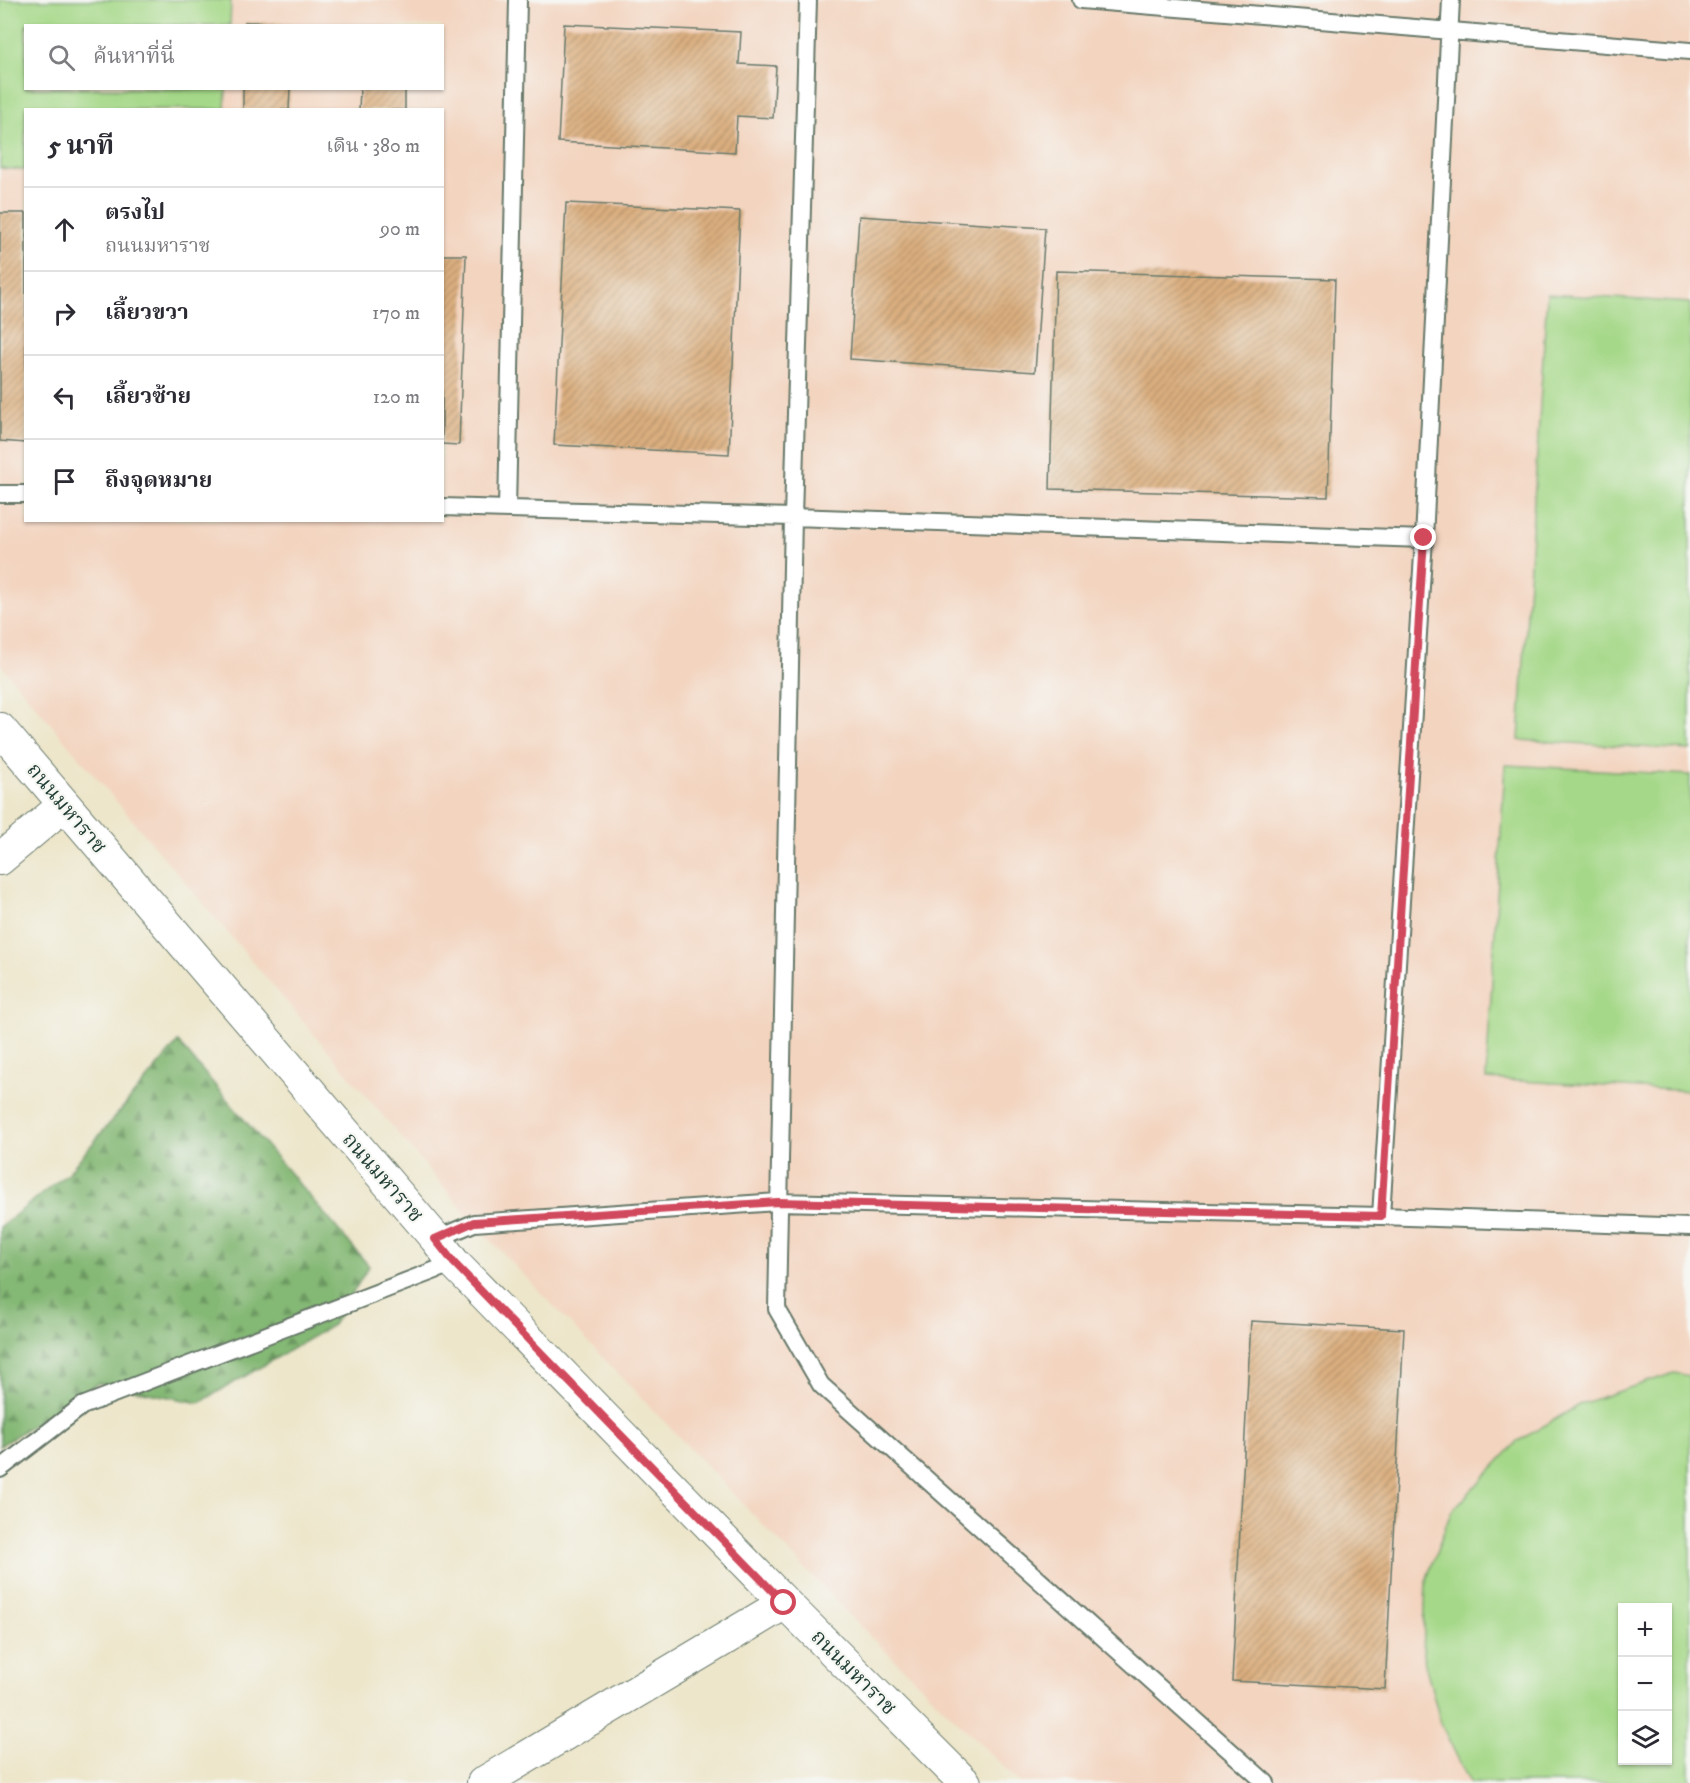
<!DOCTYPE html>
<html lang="th">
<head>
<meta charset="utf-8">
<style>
	body { margin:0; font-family:"IM FELL DW Pica","Noto Serif Thai",serif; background:#f2f2f3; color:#2b2b33 }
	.controls { position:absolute; right:18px; bottom:18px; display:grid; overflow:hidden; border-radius:0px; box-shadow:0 2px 4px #0004 }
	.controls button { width:54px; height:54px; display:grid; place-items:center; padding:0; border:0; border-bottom:2px solid #e1e1e2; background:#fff; color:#2b2b33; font:30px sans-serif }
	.stop { position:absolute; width:18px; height:18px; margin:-14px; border:4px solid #d1495b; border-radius:50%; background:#fff }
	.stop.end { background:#d1495b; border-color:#fff; box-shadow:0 2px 6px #0008 }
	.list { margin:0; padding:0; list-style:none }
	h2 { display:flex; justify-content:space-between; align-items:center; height:78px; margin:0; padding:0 24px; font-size:26px }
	h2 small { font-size:20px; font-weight:400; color:#7c7c81 }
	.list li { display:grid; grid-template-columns:39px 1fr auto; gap:18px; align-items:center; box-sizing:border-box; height:84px; padding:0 24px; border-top:2px solid #e1e1e2 }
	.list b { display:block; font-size:22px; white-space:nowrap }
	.list p { margin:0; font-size:20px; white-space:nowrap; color:#7c7c81 }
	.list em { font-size:20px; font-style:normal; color:#7c7c81 }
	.icon { flex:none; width:33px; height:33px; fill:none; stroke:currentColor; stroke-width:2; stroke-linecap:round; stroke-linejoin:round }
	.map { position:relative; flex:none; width:1690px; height:1783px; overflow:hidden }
	.search { position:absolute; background:#fff; box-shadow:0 2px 4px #0004; left:24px; top:24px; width:420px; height:66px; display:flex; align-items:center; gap:15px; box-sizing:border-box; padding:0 21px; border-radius:0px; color:#7c7c81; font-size:22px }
	.panel { position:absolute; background:#fff; box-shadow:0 2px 4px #0004; left:24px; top:108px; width:420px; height:414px; border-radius:0px }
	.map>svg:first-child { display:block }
</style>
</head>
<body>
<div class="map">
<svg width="1690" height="1783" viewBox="0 0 1690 1783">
	<defs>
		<pattern id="forest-firs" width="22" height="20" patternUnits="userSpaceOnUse" patternTransform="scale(1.5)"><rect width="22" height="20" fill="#84b874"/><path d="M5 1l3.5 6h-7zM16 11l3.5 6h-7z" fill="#6b9760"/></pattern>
		<pattern id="building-hatch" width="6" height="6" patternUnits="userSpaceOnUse" patternTransform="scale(1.5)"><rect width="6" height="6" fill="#dbaf7f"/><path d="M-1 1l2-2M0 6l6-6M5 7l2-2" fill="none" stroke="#b19069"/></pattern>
	</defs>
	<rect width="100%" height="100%" fill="#f6f6f2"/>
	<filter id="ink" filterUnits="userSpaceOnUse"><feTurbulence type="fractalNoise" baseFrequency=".0167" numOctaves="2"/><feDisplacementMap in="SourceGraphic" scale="12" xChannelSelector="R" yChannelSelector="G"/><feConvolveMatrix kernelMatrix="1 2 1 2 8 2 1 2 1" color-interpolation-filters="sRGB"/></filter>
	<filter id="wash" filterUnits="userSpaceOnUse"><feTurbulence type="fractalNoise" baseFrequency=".008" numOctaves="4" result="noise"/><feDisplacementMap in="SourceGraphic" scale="24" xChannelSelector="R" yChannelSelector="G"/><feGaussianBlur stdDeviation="1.35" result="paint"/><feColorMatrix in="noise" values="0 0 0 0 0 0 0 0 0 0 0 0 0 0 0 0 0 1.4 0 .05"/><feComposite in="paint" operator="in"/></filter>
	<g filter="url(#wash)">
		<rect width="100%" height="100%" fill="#ede6cb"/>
		<path fill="#f3d4bf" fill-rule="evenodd" d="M0,0H1690V1783H1020L854,1620L474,1223L0,664ZM26,26H442V88H26ZM26,110H442V520H26ZM1622,1608H1668V1760H1622Z"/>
		<path fill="url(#forest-firs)" stroke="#527a54" stroke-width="1.5" d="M178,1042L369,1266L333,1325L199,1403L98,1383L0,1446V1227L67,1174Z"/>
		<path fill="#a5d888" stroke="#628a5e" stroke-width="1.5" fill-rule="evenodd" d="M0,0H231L230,25L26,26V88L226,89L225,109L26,110L25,170L0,168Z
			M1547,294L1690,303V750L1519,740Z
			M1505,765L1690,775V1091L1486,1079Z
			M1674,1373L1690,1376V1783H1470L1441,1724L1423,1656L1426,1581L1451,1512L1518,1441L1581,1404ZM1622,1608H1668V1760H1622Z"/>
		<g id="blocks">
			<path fill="url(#building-hatch)" d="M245,22L291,23V26H245Z
				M564,24L741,32L739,64L776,66L773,118L737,116L735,152L558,142Z
				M243,88H290L289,110H243Z
				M360,88H405V110H359Z
				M566,203L740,211L729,454L554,445Z
				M0,213H26V443L0,441Z
				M859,216L1045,228L1035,372L850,359Z
				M442,255H466L459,445L442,444Z
				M1056,271L1335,279L1328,497L1050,489Z
				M1251,1321L1404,1329L1385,1689L1232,1681Z"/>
		</g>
	</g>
	<g filter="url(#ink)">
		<use href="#blocks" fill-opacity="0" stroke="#677869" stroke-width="1.5"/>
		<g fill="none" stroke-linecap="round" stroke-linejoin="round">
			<defs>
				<path id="service" d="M808,0L793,517L777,1309L821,1385L1266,1783
					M1081,0L1690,51
					M0,494H26
					M442,507L793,517L1424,539
					M507,509L518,0
					M1381,1216L1424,539L1451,0
					M436,1239L474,1223L778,1202L1381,1216L1690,1227
					M0,1469L82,1406L454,1263"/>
				<path id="minor" d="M0,729L436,1239L454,1263L785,1603L965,1783
					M0,859L64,805
					M483,1783L785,1603"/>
			</defs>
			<use href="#service" stroke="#677869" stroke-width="20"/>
			<use href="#minor" stroke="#677869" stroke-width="34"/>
			<use href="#service" stroke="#fff" stroke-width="16"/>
			<use href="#minor" stroke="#fff" stroke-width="32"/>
		</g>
	</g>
	<g fill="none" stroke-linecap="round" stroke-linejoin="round" filter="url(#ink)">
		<path stroke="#d1495b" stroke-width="8" d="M784,1603L454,1263L435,1239L474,1222L778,1202L1381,1216L1424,538"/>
	</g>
	<g text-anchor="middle" stroke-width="4.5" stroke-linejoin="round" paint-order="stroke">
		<g font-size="21" fill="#1f3d34" stroke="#f6f6f2">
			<text transform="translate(67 808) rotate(50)" y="7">ถนนมหาราช</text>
			<text transform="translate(383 1177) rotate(49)" y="7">ถนนมหาราช</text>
			<text transform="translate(854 1672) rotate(45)" y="7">ถนนมหาราช</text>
		</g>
	</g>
</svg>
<div class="controls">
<button>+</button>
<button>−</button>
<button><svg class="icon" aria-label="layers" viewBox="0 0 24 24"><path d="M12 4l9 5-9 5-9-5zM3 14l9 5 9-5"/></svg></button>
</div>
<div class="stop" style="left:784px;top:1603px"></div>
<div class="stop end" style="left:1424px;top:538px"></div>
<div class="search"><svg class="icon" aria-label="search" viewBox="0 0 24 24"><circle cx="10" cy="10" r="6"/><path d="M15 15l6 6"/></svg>ค้นหาที่นี่</div>
<section class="panel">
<h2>5 นาที<small>เดิน · 380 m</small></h2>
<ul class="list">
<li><svg class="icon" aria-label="ahead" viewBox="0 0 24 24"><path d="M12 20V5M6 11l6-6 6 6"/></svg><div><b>ตรงไป</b><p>ถนนมหาราช</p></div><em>90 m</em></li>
<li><svg class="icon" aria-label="right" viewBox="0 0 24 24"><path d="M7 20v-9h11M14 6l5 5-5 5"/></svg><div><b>เลี้ยวขวา</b></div><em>170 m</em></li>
<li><svg class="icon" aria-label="left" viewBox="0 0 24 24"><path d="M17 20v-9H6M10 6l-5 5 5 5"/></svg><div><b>เลี้ยวซ้าย</b></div><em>120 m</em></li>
<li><svg class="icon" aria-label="arrive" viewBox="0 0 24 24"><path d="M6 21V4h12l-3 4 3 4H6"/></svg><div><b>ถึงจุดหมาย</b></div></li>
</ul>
</section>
</div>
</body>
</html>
